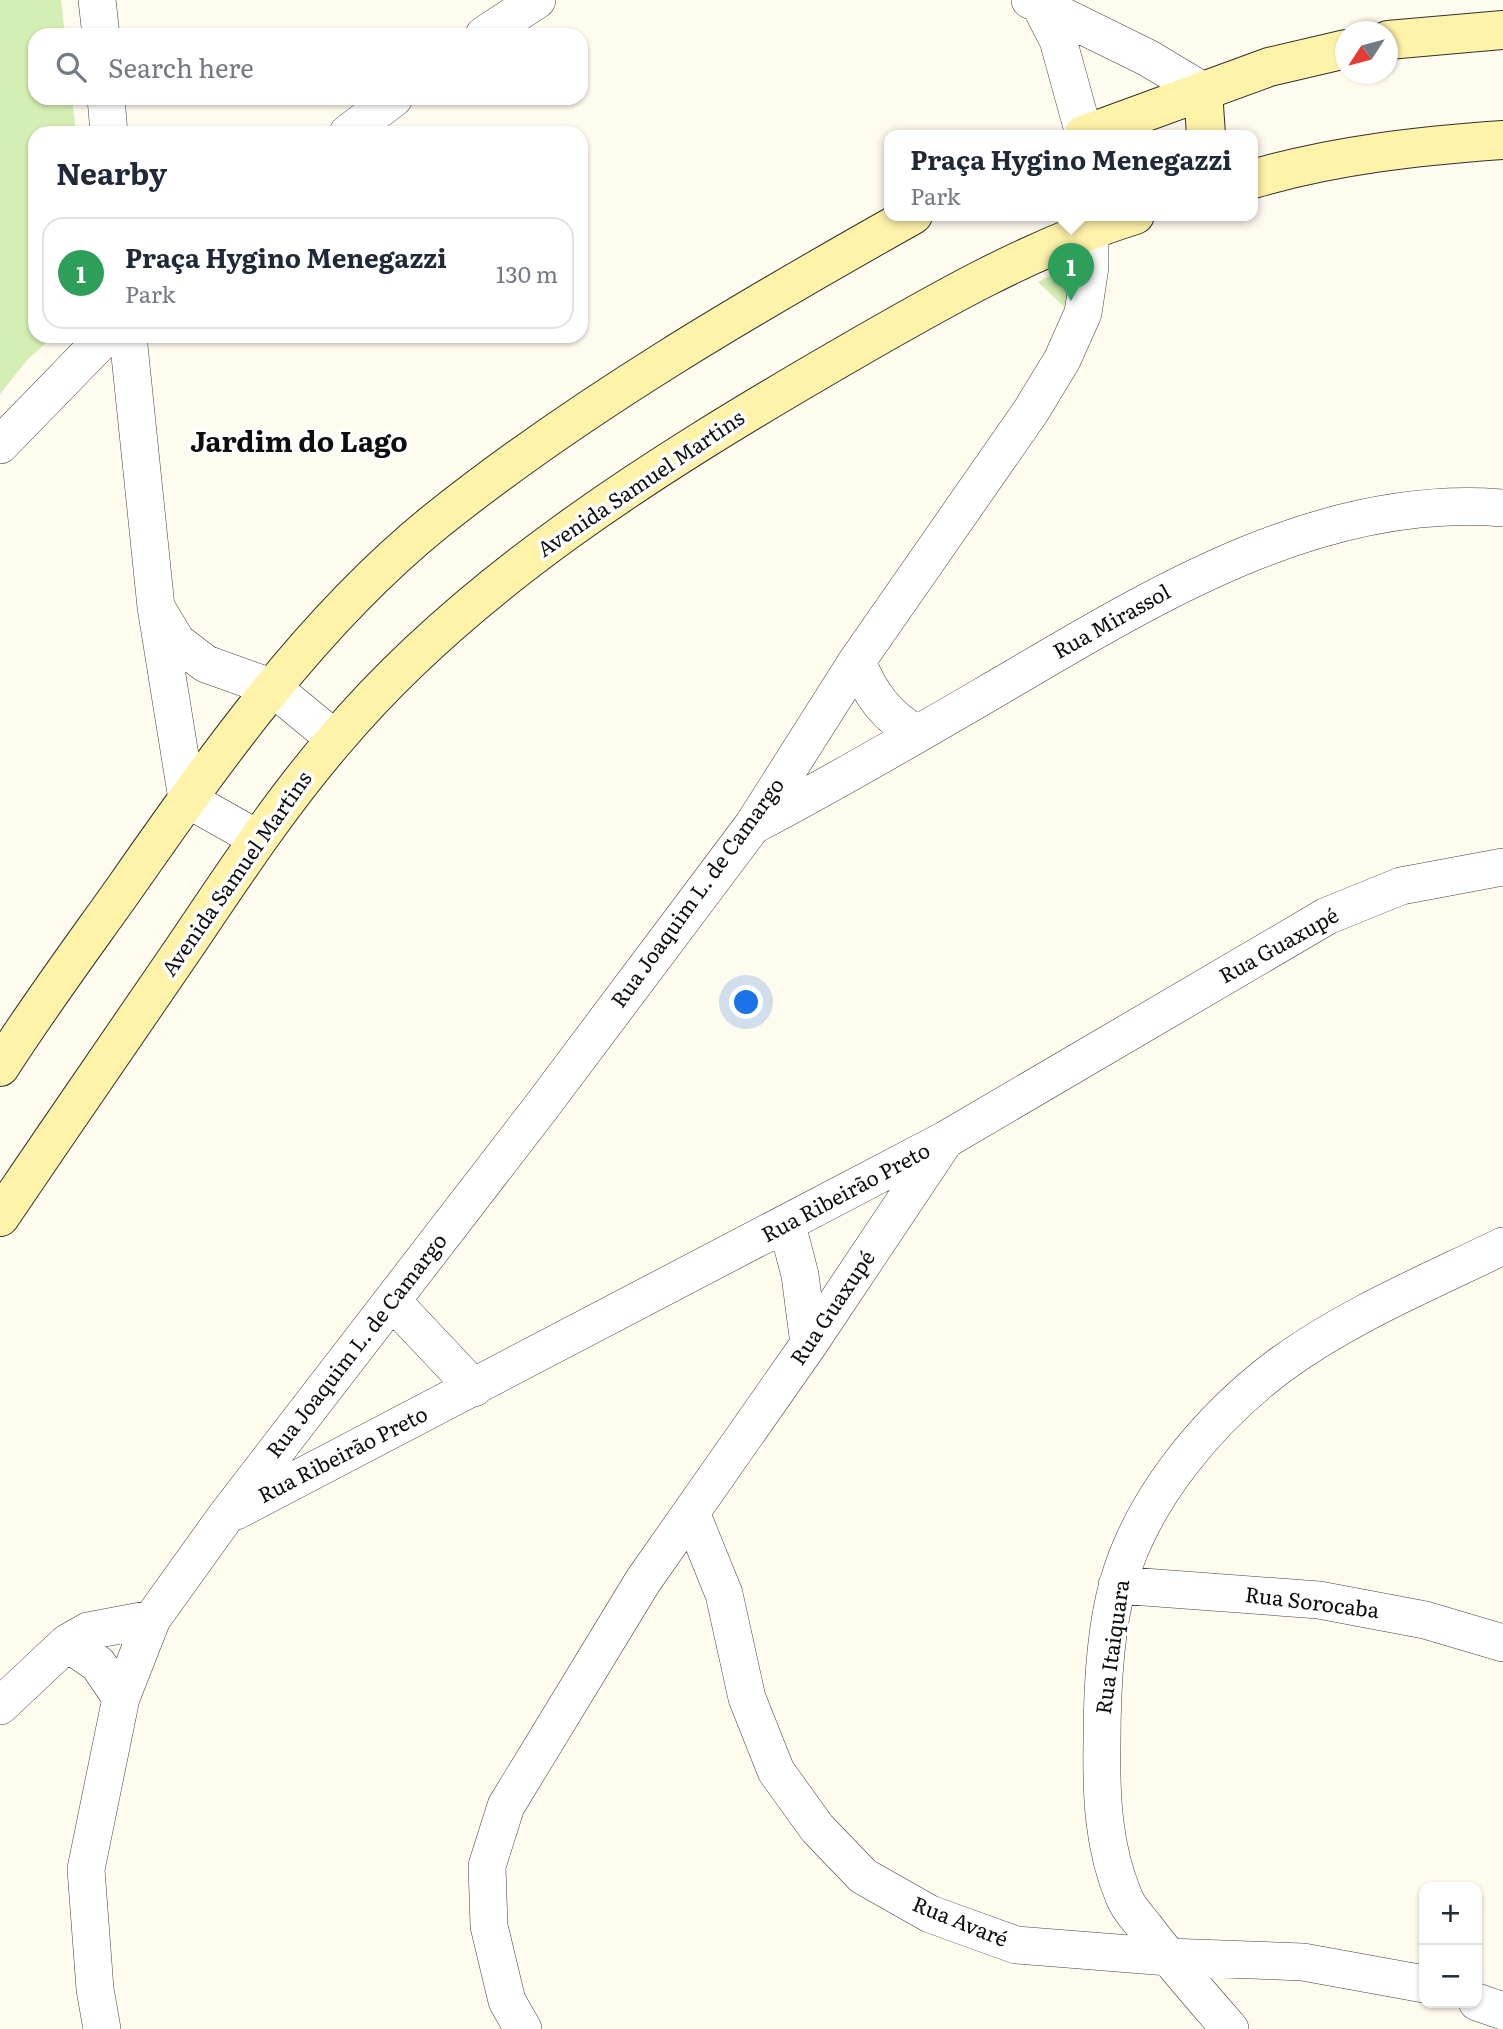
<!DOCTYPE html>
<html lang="en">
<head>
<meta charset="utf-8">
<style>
	body { margin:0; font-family:Literata,serif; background:#f6f6f7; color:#1f2937 }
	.controls { position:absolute; right:21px; bottom:21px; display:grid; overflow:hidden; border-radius:14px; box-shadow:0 2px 5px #0004 }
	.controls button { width:63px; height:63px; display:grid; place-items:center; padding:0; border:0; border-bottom:2px solid #e0e1e3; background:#fff; color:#1f2937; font:35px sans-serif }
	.compass { position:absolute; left:1335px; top:21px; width:63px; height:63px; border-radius:50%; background:#fff; box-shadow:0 2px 5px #0004; rotate:234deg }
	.you { position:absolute; left:747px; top:1003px; width:24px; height:24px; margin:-18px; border:5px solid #fff; border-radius:50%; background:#1a73e8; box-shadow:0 0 0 10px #1a73e833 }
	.badge { display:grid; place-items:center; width:46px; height:46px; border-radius:50%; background:#d93025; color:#fff; font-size:23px; font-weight:700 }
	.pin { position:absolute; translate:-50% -58px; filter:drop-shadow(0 2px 4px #0008) }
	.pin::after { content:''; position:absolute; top:37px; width:24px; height:21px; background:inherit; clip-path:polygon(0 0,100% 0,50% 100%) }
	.popup { position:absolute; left:884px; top:130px; width:374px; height:91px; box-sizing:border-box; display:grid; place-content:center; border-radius:14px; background:#fff; filter:drop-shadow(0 2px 5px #0005); font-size:23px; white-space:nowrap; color:#747a83 }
	.popup b { font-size:26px; color:#1f2937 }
	.popup::after { content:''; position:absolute; left:50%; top:100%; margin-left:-14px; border:14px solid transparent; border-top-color:#fff }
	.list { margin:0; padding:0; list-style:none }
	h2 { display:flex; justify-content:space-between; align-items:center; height:91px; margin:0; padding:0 28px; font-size:30px }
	h2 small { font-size:23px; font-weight:400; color:#747a83 }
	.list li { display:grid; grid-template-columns:46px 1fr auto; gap:21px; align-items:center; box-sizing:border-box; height:112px; margin:0 14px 14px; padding:0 14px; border:2px solid #e0e1e3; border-radius:21px }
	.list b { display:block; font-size:26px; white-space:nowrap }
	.list p { margin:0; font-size:23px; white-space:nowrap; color:#747a83 }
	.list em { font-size:23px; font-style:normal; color:#747a83 }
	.icon { flex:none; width:38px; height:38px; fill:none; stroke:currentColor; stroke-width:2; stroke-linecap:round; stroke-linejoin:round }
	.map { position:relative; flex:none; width:1503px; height:2029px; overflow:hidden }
	.search { position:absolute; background:#fff; box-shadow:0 2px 5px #0004; left:28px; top:28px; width:560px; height:77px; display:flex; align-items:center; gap:18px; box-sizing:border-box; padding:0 24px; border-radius:21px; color:#747a83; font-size:26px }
	.panel { position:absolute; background:#fff; box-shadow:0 2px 5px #0004; left:28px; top:126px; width:560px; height:217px; border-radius:21px }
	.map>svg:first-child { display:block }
</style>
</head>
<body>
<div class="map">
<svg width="1503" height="2029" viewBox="0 0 1503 2029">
	<rect width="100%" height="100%" fill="#fffbef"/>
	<path fill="#d4eeb3" d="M0,0H61L65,35H35V98H72L76,133H35V336H54L28,359L0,394Z
		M1106,247L1077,319L1038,282Z"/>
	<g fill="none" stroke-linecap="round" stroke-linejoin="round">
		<defs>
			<path id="minor" d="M97,0L101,35
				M1030,0L1148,58L1203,91
				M1041,7L1058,40L1084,134
				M484,35L537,0
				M106,98L109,133
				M348,133L394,98
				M128,336L156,607L187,799L258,839
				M0,445L106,336
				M159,612L177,642L206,664L273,688L335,739
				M857,661C870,694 886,716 917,734
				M754,825C840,780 923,731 1007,682C1157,594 1321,493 1503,508
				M787,1225L800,1275L809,1344
				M392,1301L474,1388
				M236,1511L945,1140L1327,916L1401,886L1503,867
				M692,1515L724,1594L747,1698L776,1771L817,1828L863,1876L930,1914L1016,1945L1168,1957L1303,1962L1424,1984
				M1117,1585L1319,1600L1425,1620L1503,1643
				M67,1643L98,1664L121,1698
				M0,1706L67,1643L88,1631L152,1619
				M1477,2002L1503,2011
				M102,2029L95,1989L86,1869L121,1698L152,1619L226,1516L542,1106L753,825L857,661L1031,411L1062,360L1083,313L1090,267V229
				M523,2029L507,2001L489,1926L487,1866L506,1806L643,1581L809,1344L942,1145
				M1230,2029C1201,1996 1172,1963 1145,1927C1138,1918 1128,1908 1124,1897C1103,1847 1101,1795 1102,1742C1102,1693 1105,1630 1118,1584C1142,1498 1209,1419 1279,1366C1347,1316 1427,1283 1503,1246"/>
			<path id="secondary" d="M1388,40L1503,30
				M1203,91L1206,135
				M1083,135L1269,67L1346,49
				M1253,179C1335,155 1418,146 1503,140
				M0,1067C39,1006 82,948 124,889C215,759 311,622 436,521C581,405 751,306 913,215
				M0,1217C61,1127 123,1037 184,948C232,877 279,805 335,740C468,582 658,464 835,361C930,306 1029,248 1135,215"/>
		</defs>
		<use href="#minor" stroke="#414141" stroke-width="38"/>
		<use href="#secondary" stroke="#303030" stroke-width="40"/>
		<use href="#minor" stroke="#fff" stroke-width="37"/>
		<use href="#secondary" stroke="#fff3aa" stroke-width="38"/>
	</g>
	<g text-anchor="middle" stroke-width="7" stroke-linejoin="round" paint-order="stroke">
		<g font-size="21" fill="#0e0e0e" stroke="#fff">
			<text transform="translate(641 484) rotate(-34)" y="7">Avenida Samuel Martins</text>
			<text transform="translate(1112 622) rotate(-29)" y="7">Rua Mirassol</text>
			<text transform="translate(237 874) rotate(-55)" y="7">Avenida Samuel Martins</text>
			<text transform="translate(698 893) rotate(-54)" y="7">Rua Joaquim L. de Camargo</text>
			<text transform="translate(1279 946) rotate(-29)" y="7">Rua Guaxupé</text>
			<text transform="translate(846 1193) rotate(-28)" y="7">Rua Ribeirão Preto</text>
			<text transform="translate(833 1308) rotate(-56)" y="7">Rua Guaxupé</text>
			<text transform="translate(357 1346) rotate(-52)" y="7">Rua Joaquim L. de Camargo</text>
			<text transform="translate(343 1455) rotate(-27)" y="7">Rua Ribeirão Preto</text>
			<text transform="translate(1312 1603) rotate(7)" y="7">Rua Sorocaba</text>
			<text transform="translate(1113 1647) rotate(-82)" y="7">Rua Itaiquara</text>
			<text transform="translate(960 1922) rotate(22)" y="7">Rua Avaré</text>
		</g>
		<g font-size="28" font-weight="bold" fill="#0e0e0e" stroke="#fff">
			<text x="299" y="452">Jardim do Lago</text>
		</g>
	</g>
</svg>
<div class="controls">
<button>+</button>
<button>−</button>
</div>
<svg class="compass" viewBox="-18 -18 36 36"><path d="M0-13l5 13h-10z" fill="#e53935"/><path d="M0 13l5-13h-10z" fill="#747a83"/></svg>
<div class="you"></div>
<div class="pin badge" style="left:1071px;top:301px;background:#2e9e5b">1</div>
<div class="popup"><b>Praça Hygino Menegazzi</b>Park</div>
<div class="search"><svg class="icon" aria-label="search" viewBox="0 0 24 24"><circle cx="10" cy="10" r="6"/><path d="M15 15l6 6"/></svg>Search here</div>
<section class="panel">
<h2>Nearby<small></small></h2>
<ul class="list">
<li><span class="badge" style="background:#2e9e5b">1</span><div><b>Praça Hygino Menegazzi</b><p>Park</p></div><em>130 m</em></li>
</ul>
</section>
</div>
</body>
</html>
